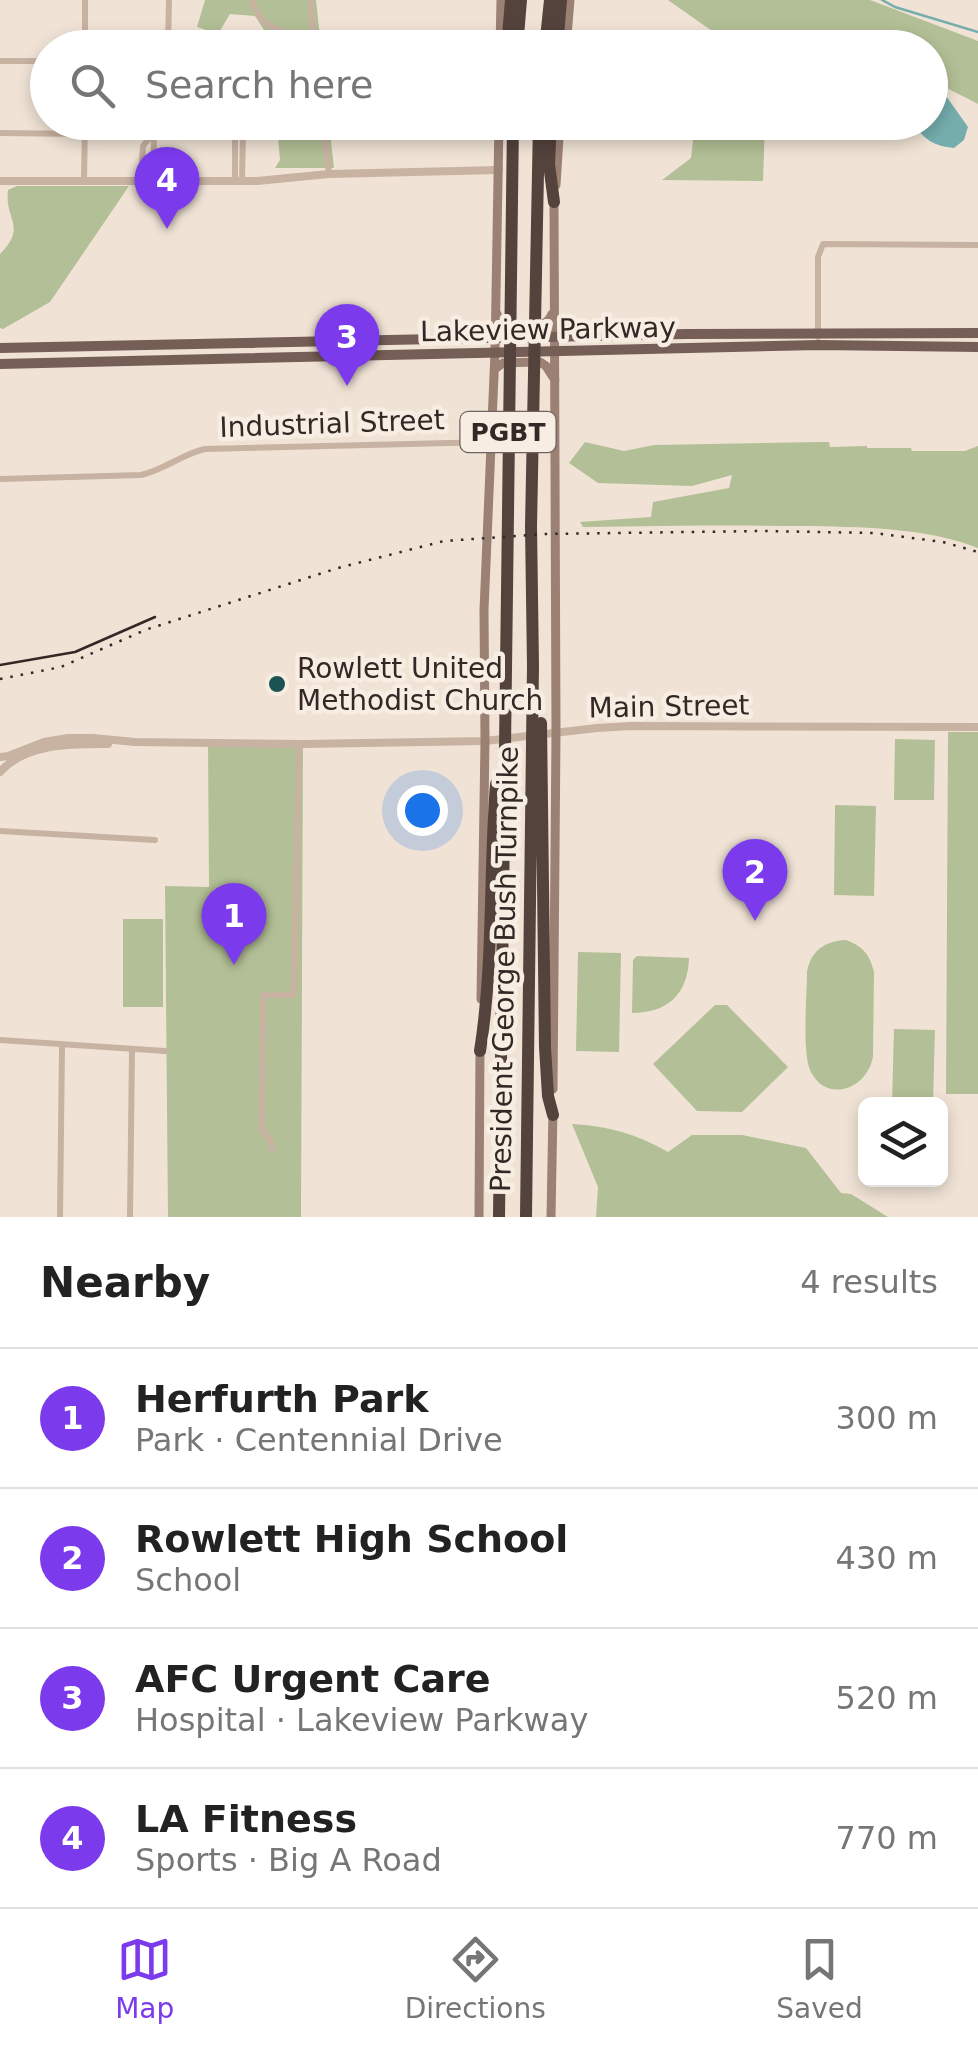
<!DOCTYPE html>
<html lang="en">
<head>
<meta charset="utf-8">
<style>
	body { margin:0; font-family:"DejaVu Sans",sans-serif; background:#f2f2f2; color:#222 }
	.controls { position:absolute; right:30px; bottom:30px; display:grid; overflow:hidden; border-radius:15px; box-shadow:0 5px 15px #0003 }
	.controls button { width:90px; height:90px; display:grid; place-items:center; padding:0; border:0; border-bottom:2px solid #e0e0e0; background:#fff; color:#222; font:50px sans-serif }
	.you { position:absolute; left:422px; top:810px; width:35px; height:35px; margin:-25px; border:8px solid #fff; border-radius:50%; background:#1a73e8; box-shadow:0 0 0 15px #1a73e833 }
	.badge { display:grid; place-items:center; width:65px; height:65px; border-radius:50%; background:#7c3aed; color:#fff; font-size:32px; font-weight:700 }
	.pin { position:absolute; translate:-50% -82px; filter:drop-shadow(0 2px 5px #0008) }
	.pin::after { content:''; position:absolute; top:52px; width:35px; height:30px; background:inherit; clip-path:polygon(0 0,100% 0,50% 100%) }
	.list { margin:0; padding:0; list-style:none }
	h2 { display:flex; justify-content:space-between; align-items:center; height:130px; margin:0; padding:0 40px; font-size:42px }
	h2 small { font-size:32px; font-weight:400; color:#767676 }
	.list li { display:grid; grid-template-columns:65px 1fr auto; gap:30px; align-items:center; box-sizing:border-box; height:140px; padding:0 40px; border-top:2px solid #e0e0e0 }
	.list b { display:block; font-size:38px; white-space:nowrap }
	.list p { margin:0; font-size:32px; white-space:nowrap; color:#767676 }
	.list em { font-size:32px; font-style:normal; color:#767676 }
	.icon { flex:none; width:55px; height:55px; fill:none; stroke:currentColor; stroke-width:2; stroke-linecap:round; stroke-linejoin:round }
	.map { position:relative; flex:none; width:978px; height:1217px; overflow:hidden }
	.search { position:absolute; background:#fff; box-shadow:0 5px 15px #0003; left:30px; right:30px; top:30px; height:110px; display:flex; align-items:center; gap:25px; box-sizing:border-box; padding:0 35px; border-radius:55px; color:#767676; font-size:38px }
	.sheet { height:690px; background:#fff }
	nav { display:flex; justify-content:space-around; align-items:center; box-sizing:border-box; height:140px; border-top:2px solid #e0e0e0; background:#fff; font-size:28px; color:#767676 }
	nav a { display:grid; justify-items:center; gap:5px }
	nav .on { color:#7c3aed }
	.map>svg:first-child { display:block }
</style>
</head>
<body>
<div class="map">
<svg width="978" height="1217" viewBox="0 0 978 1217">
	<rect width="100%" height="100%" fill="#f0e3d6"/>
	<path fill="#b3bf96" d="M205,0H316L321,47H275L255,16L230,14L218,34L197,27Z
		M668,0H870L978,41V104L931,80L930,48L754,47L762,32L712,31Z
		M294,123H329L334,168H275L280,160L278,137Z
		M695,123H765L763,181L662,180L691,158Z
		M17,186H129L50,302L3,329L0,328V254C28,225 4,221 8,190Z
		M585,442L624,451L654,445L820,442H829L830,447L867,446V448H911L912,451H965L978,446V548C924,527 859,527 801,526C729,525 656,526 583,527L580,522L651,517L653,502L729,488L732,475L692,486L598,483L569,463Z
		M948,732H978V1094H946Z
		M895,739L935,740L934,800H894Z
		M303,744L301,1217H168L165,886L209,887L208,746Z
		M835,805L876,806L874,896L834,895Z
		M123,919H163V1007H123Z
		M846,940C863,946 870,955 874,972L873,1056C868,1090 825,1104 810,1070C802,1050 807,996 807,972C811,951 824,941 846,940Z
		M578,952L621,953L619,1052L576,1051Z
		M637,956L689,958C688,994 668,1013 632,1013L633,960Z
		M715,1005H727L788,1067L742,1112L697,1111L653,1064Z
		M894,1029L935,1030L933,1104H892Z
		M572,1124C608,1126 637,1134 668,1152L692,1135H742L806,1148L841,1193L851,1194L888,1217H596L598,1187Z"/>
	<path fill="#75adad" d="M931,86L944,93L968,127L964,140L954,148C935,146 923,140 914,123L930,122Z"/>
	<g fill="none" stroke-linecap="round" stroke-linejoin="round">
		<path stroke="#75adad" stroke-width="2.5" d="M882,0L895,7L978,32"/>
		<path stroke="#c8b2a2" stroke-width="6" d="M252,0C263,36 287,27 313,45L311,0
			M169,33L200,36L225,48
			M85,48V0
			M168,48L169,0
			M0,61H48
			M174,122L181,125L257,127L260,122
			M323,122L329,174
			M0,133L84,134
			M84,181L85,122
			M141,181L143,146L162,122
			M153,181L154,133
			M235,181V127
			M242,181L243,128
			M818,337V257L823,244L978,245
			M0,479L141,475C164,470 182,454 205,449L492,442
			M0,831L155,840
			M0,1040L165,1051
			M272,1151L271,1141L262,1130L263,995H294L299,744
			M60,1217L62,1046
			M130,1217L132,1049"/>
		<path stroke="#c8b2a2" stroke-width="8" d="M0,181H257L329,174L499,170
			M0,757L8,756L44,742L68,738H93L135,742L303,744L485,741L597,728L630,726L978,727
			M0,772C26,743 71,744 108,744"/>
		<path stroke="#9b8074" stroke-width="9" d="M500,48L501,0
			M566,48L570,0
			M556,185L560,122
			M497,314L499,320L506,327C523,326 545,332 552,314
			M495,369L503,363L540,362L546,366L555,380
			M481,999L485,741L484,610L495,352L499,122
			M553,1089L556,733L554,200
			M479,1217L480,1045
			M551,1217L553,1110"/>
		<path stroke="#755e55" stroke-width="10" d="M0,348L686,334L978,333
			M0,364L818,345L978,347"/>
		<path stroke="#54423c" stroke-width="12" d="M507,48L511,0
			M517,48L521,0
			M545,48L550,0
			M557,48L561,0
			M551,122L549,164L554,202
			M541,723L545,1047L548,1096L553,1115
			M480,1051C494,963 489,873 496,784
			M499,1217L513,122
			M526,1217L533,666L531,526L539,122"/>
		<path stroke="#332825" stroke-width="2.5" d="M0,665L75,652L155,617"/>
		<path stroke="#332825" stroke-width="2.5" stroke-dasharray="2.5 8" stroke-linecap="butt" d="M0,679L61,667L145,630L338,568L444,541L545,534L762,531L874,533L943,542L978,552"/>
	</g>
	<circle fill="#1b5354" stroke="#f8ede2" stroke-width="4" cx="277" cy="684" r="10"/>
	<g text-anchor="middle" stroke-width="9" stroke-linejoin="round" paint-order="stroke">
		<rect fill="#f8ede2" stroke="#6e635e" stroke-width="2.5" x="460.5" y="412" width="95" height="40" rx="8"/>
		<g font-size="25" font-weight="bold" fill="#332825">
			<text x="508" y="441">PGBT</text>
		</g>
		<g font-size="28" fill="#332825" stroke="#f8ede2">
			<text transform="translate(548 329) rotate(-1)" y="10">Lakeview Parkway</text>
			<text transform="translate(332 423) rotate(-2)" y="10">Industrial Street</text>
			<text transform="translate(669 706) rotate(-1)" y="10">Main Street</text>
			<text transform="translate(504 969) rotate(-89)" y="10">President George Bush Turnpike</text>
		</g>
		<g font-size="28" fill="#332825" stroke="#f8ede2" text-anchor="start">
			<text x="297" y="678">Rowlett United<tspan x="297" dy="32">Methodist Church</tspan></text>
		</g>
	</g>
</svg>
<div class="controls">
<button><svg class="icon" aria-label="layers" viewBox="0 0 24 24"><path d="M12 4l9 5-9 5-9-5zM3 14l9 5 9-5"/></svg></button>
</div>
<div class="you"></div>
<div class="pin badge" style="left:234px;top:965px">1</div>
<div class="pin badge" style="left:755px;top:921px">2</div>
<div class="pin badge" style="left:347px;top:386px">3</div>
<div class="pin badge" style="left:167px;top:229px">4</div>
<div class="search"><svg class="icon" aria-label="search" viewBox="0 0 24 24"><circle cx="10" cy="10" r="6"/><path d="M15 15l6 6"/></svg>Search here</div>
</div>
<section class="sheet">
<h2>Nearby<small>4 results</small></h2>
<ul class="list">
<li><span class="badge">1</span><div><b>Herfurth Park</b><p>Park · Centennial Drive</p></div><em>300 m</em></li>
<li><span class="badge">2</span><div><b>Rowlett High School</b><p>School</p></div><em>430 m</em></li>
<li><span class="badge">3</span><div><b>AFC Urgent Care</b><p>Hospital · Lakeview Parkway</p></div><em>520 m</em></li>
<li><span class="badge">4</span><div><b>LA Fitness</b><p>Sports · Big A Road</p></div><em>770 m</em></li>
</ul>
</section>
<nav>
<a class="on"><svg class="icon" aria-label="map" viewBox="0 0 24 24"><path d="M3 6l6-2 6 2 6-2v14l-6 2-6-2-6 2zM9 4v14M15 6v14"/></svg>Map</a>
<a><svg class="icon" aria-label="directions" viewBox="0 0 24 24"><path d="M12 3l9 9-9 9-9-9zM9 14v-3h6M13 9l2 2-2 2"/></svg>Directions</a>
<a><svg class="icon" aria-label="saved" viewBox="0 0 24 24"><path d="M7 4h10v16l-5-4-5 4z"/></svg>Saved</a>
</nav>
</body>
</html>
